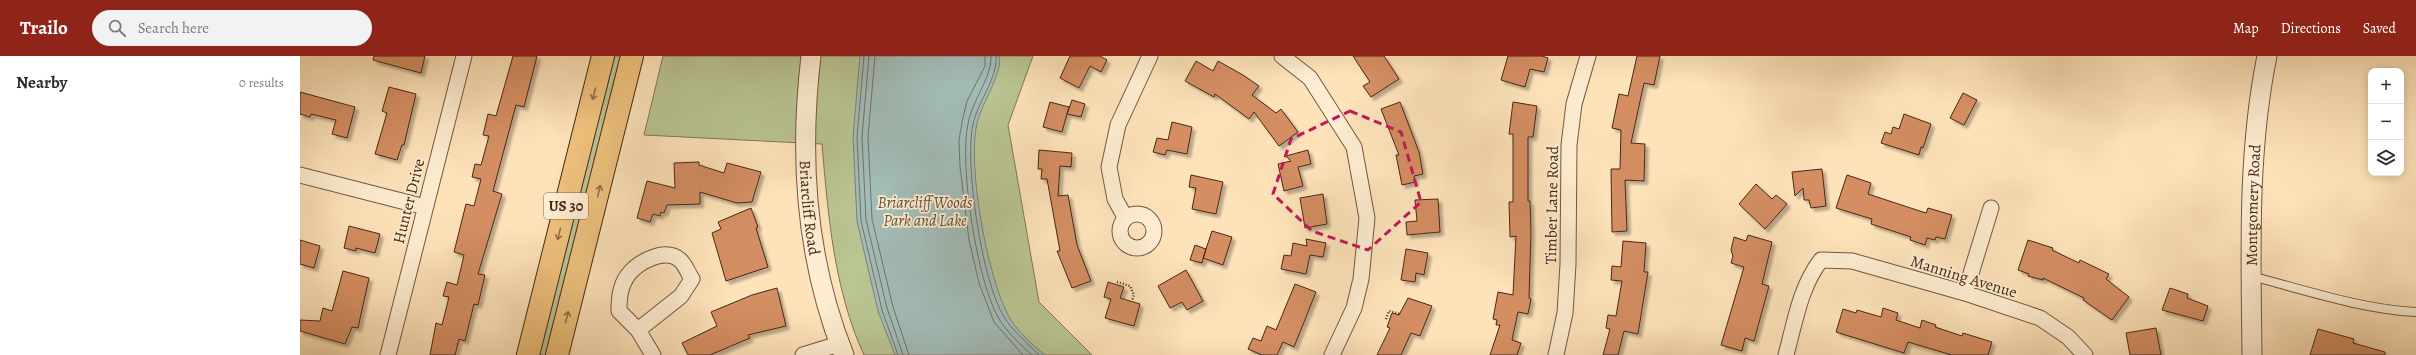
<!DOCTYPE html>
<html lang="en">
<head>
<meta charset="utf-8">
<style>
	body { margin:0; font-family:Alegreya,serif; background:#f2f2f3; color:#2b2b33 }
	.controls { position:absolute; right:12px; top:12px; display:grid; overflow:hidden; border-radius:8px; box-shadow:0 2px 10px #0003 }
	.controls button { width:36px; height:36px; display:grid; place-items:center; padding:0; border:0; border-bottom:1px solid #e1e1e2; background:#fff; color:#2b2b33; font:20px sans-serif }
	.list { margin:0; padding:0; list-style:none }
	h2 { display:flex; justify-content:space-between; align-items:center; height:52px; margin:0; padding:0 16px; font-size:17px }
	h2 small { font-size:13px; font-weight:400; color:#7c7c81 }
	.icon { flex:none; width:22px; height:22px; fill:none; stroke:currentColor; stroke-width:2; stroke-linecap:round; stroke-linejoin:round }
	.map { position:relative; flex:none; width:2116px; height:299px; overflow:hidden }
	header { display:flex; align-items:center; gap:24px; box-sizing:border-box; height:56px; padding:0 20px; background:#8f2418; color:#fff }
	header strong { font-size:19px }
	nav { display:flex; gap:22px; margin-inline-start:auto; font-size:14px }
	.search { width:280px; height:36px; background:#f2f2f3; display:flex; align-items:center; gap:10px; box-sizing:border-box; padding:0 14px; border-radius:22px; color:#7c7c81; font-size:15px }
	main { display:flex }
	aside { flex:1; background:#fff }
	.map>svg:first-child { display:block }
</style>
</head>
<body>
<header>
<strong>Trailo</strong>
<div class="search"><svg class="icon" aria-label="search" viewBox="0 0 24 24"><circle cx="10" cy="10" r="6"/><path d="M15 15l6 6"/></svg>Search here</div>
<nav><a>Map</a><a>Directions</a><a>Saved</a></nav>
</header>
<main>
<aside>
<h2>Nearby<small>0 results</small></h2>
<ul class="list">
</ul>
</aside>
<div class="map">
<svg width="2116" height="299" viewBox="0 0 2116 299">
	<defs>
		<filter id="shadow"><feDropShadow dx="3.5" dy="3.5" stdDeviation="1" flood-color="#0004"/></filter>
	</defs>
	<rect width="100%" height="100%" fill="#fee3ba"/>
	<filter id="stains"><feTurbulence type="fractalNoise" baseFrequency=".005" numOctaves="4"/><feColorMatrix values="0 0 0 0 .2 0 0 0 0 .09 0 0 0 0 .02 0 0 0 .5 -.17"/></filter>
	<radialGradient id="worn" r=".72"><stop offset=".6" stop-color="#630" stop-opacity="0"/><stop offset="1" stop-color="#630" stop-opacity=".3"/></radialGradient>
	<path fill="#bac594" stroke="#807656" d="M313,0H322L247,299H238Z
		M363,0H733L708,69L739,246L792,299H564C534,234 528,159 522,88L344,79Z"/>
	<path fill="#a2bdb8" stroke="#7e8178" d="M560,0H699C704,14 681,49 677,67C667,110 687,217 707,257C714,272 732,289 745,299H595L578,255L557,165L553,81Z"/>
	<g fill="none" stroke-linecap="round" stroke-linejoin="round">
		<path stroke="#747268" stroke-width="1" d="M564,0L557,81L561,165L582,254L598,299
			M569,0L562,81L566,164L587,252L603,299
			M575,0L568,81L572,163L593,251L609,299
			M685,0V10L667,45L662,66L659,84L660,111L669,184L679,227L694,266L723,299
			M691,0C692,22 672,44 668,68C659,109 677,226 699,263C708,277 720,288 732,299
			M696,0C698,22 678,45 673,68C664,107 682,226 704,261C713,275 727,287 739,299"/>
	</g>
	<path fill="#d48e62" stroke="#472718" filter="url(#shadow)" d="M74,0H125L121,17L73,4Z
		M213,0H237L224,51L216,49L193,135L202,138L178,218L185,219L178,249L174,248L165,285L159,283L155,299H130L136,267L142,269L149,241L143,240L147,226L157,229L164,199L154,196L166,148L174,150L181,123L172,121L175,108L181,109L189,80L183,79L188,58L196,60Z
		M770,0H800L807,4L801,16L790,10L779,32L760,22Z
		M1053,0H1084L1099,23L1071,41L1063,30L1070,26Z
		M1208,0H1242L1248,2L1244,16L1230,13L1225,31L1201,24Z
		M1337,0H1360L1354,29L1344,27L1331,87L1345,88L1344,125L1325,124L1327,175L1312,176L1311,113H1320L1321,74L1312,72L1319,38L1328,40Z
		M896,5L913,15L918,5L943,19L959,30L952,39L976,57L981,53L998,76L979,90L954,56L949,63L915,38L914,41L885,25Z
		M89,31L116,38L104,89H102L97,104L75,98L87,57L82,55Z
		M0,36L55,51L47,82L32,78L36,64L11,58L10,61L0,58Z
		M1663,37L1677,44L1664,69L1650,62Z
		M772,44L785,48L781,61L767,58Z
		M750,46L769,51L762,76L743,71Z
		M1100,46L1119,96L1123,118L1114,120L1115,126L1102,129L1096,99H1099L1081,53Z
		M1213,46L1237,50L1233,81H1228V145H1230L1231,176L1229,242L1231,243L1228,258L1218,256L1212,284L1221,287L1217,299H1190L1200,269H1196L1197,264L1193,263L1198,236L1213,239L1216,180L1210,181L1209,146H1213V78H1209Z
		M1604,58L1631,68L1623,92L1621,91L1619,99L1581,87L1585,76L1591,78L1593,71L1599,73Z
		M872,66L892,71L887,98L867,94L865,99L853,96L857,82L868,84Z
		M739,94L772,97L771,111L760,110L758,140L768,139L777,189L791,225L772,232L757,195H760L747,123H741L742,113H738Z
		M1008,94L1011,108L998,111L1003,130L984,135L978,108L991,105L986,100Z
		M399,106V109L424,117L427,107L461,116L452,146L437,147L400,136V148L367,149L364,157L361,156L360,160L353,158L350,166L337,162L347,125L375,132L374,107Z
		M1522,113L1526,150L1511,152L1509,144H1504L1503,132L1495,140L1492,116Z
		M891,119L923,126L916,158L892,153L896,132L889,131Z
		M1547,119L1571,127L1568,138L1626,157L1628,152L1652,159L1645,183L1636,181L1635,184L1627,182L1625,189L1610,184L1611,181L1571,168L1572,163L1536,152Z
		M1456,128L1472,143L1476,139L1487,148L1465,173L1439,148Z
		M1023,138L1027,168L1005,172L1000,142Z
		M1138,143L1140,176L1107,179L1106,166L1117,165L1115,144Z
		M451,152L458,171L456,172L468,211L426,225L412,177L421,173L418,166Z
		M49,170L80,178L75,197L56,192V195L44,192Z
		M912,175L932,181L923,209L903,202Z
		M1448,179L1472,186L1462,228L1469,230L1454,285L1445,282L1442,295L1421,289L1444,211L1431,207L1433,200L1431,194L1434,181L1446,185Z
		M1006,183L1026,187L1023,201L1010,199L1006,218L981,213L984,199L991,200L993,187L1007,190Z
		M0,184L20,190L14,212L0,208Z
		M1728,184L1753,192L1752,194L1779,207L1780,204L1809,218L1806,223L1829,241L1812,264L1783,244L1784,242L1743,222V224L1728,220L1729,218L1718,214Z
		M1323,185L1346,187L1344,216H1348L1338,278L1324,275L1318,299H1303L1310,273L1306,272L1308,259L1316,260L1322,225L1311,224L1312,210L1321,211Z
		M895,189L906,193L902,207L890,204Z
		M1106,193L1128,197L1124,219L1116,217L1115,226L1101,224Z
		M886,214L903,245L887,254L882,246L870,252L858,230Z
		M43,215L69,222L58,272L52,271L45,288L0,275V264L20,265L23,252L32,255Z
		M808,226L824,231L820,242L840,248L834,270L805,262L811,243L804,241Z
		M995,228L1016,236L994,291L983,286L977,299H962L948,293L953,282L961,285L967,270L976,274Z
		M477,232L486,270L448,279L450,282L410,299H388L382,287L417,270L411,256L452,239Z
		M1870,232L1888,238L1887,242L1908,250L1903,265L1862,254Z
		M1108,242L1132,250L1120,280L1111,277L1101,299H1077L1090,272L1087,271L1092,257L1099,259Z
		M1583,252L1598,257L1596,264L1620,272L1622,264L1636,269L1635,271L1662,280L1663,277L1692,286L1688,299H1652L1608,286L1604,297L1536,276L1543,253L1556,257L1557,254L1581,261Z
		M1856,272L1861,299H1830L1826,277Z
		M2018,273L2054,283L2053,287L2085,296V299H2010Z"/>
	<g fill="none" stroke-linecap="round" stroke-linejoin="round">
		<defs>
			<path id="service" d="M1951,220C2005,234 2060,253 2116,256"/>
			<path id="minor" d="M982,0L1010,22L1054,91L1067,162L1061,223L1054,252L1032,299
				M0,119L125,151
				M820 175a17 17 0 1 1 34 0a17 17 0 1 1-34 0Z
				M825,161L815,143L809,111L818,69L850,0
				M1665,237L1691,152
				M338,274L381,240L392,223C388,217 385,208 380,204C365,191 338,206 328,219C320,230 319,242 319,255L338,274L353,299
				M88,299L164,0
				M503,299L539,288
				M1256,299L1265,257L1268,208L1269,89L1274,48L1288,0
				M1486,299C1495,266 1500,231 1521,204L1552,205L1665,237L1740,262L1768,281L1785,299"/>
			<g id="tertiary">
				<path id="s1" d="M511,0C499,101 506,204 544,299"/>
				<path id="s2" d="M1952,299C1951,199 1947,98 1967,0"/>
			</g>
			<path id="primary" d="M228,299L303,0
				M257,299L332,0"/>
		</defs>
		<use href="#service" stroke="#755640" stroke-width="10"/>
		<use href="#minor" stroke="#755640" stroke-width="17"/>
		<use href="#tertiary" stroke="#755640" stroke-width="21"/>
		<use href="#primary" stroke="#472718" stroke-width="24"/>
		<path stroke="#472718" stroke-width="2.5" stroke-dasharray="1 2" stroke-linecap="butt" d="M817,226L830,230L834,239L832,245
			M1086,263L1089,255L1100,258"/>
		<use href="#service" stroke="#feedd2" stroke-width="8"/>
		<use href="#minor" stroke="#feedd2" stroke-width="15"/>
		<use href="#tertiary" stroke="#feedd2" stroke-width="19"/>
		<use href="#primary" stroke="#efc27d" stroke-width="22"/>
	</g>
	<defs><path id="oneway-shaft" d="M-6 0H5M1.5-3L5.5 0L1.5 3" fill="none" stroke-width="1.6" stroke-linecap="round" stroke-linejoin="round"/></defs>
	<g stroke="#936d45">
		<use href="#oneway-shaft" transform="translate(294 38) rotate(104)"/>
		<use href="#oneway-shaft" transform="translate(299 135) rotate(-76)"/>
		<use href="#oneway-shaft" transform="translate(259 178) rotate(104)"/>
		<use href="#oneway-shaft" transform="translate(267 261) rotate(-76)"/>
	</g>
	<path fill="none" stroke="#c2185b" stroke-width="3" stroke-dasharray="8 5" stroke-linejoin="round" d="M1050,55L1101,76L1121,146L1068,194L1012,175L973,138L991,83Z"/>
	<g text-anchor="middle" stroke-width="3.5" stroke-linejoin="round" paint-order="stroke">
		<rect fill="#feedd2" stroke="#7e6250" stroke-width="1" x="244" y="137" width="44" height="26" rx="3"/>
		<g font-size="15" font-weight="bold" fill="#472718">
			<text x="266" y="155">US 30</text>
		</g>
		<g font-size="16" fill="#472718" stroke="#feedd2">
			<text transform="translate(108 145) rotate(-76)" y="6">Hunter Drive</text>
			<text transform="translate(1251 149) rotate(-89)" y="6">Timber Lane Road</text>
			<text dy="6" stroke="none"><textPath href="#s2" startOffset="150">Montgomery Road</textPath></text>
			<text dy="6" stroke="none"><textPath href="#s1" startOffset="152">Briarcliff Road</textPath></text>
			<text transform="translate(1664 220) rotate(17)" y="6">Manning Avenue</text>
		</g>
		<g font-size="16" font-style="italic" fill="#644e37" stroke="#feedd2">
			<text x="625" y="152">Briarcliff Woods<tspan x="625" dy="18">Park and Lake</tspan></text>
		</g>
	</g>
	<rect width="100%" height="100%" filter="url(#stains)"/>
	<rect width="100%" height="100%" fill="url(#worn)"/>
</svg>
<div class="controls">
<button>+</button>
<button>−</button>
<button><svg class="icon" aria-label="layers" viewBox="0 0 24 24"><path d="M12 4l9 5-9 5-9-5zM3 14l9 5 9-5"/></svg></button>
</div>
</div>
</main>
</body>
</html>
